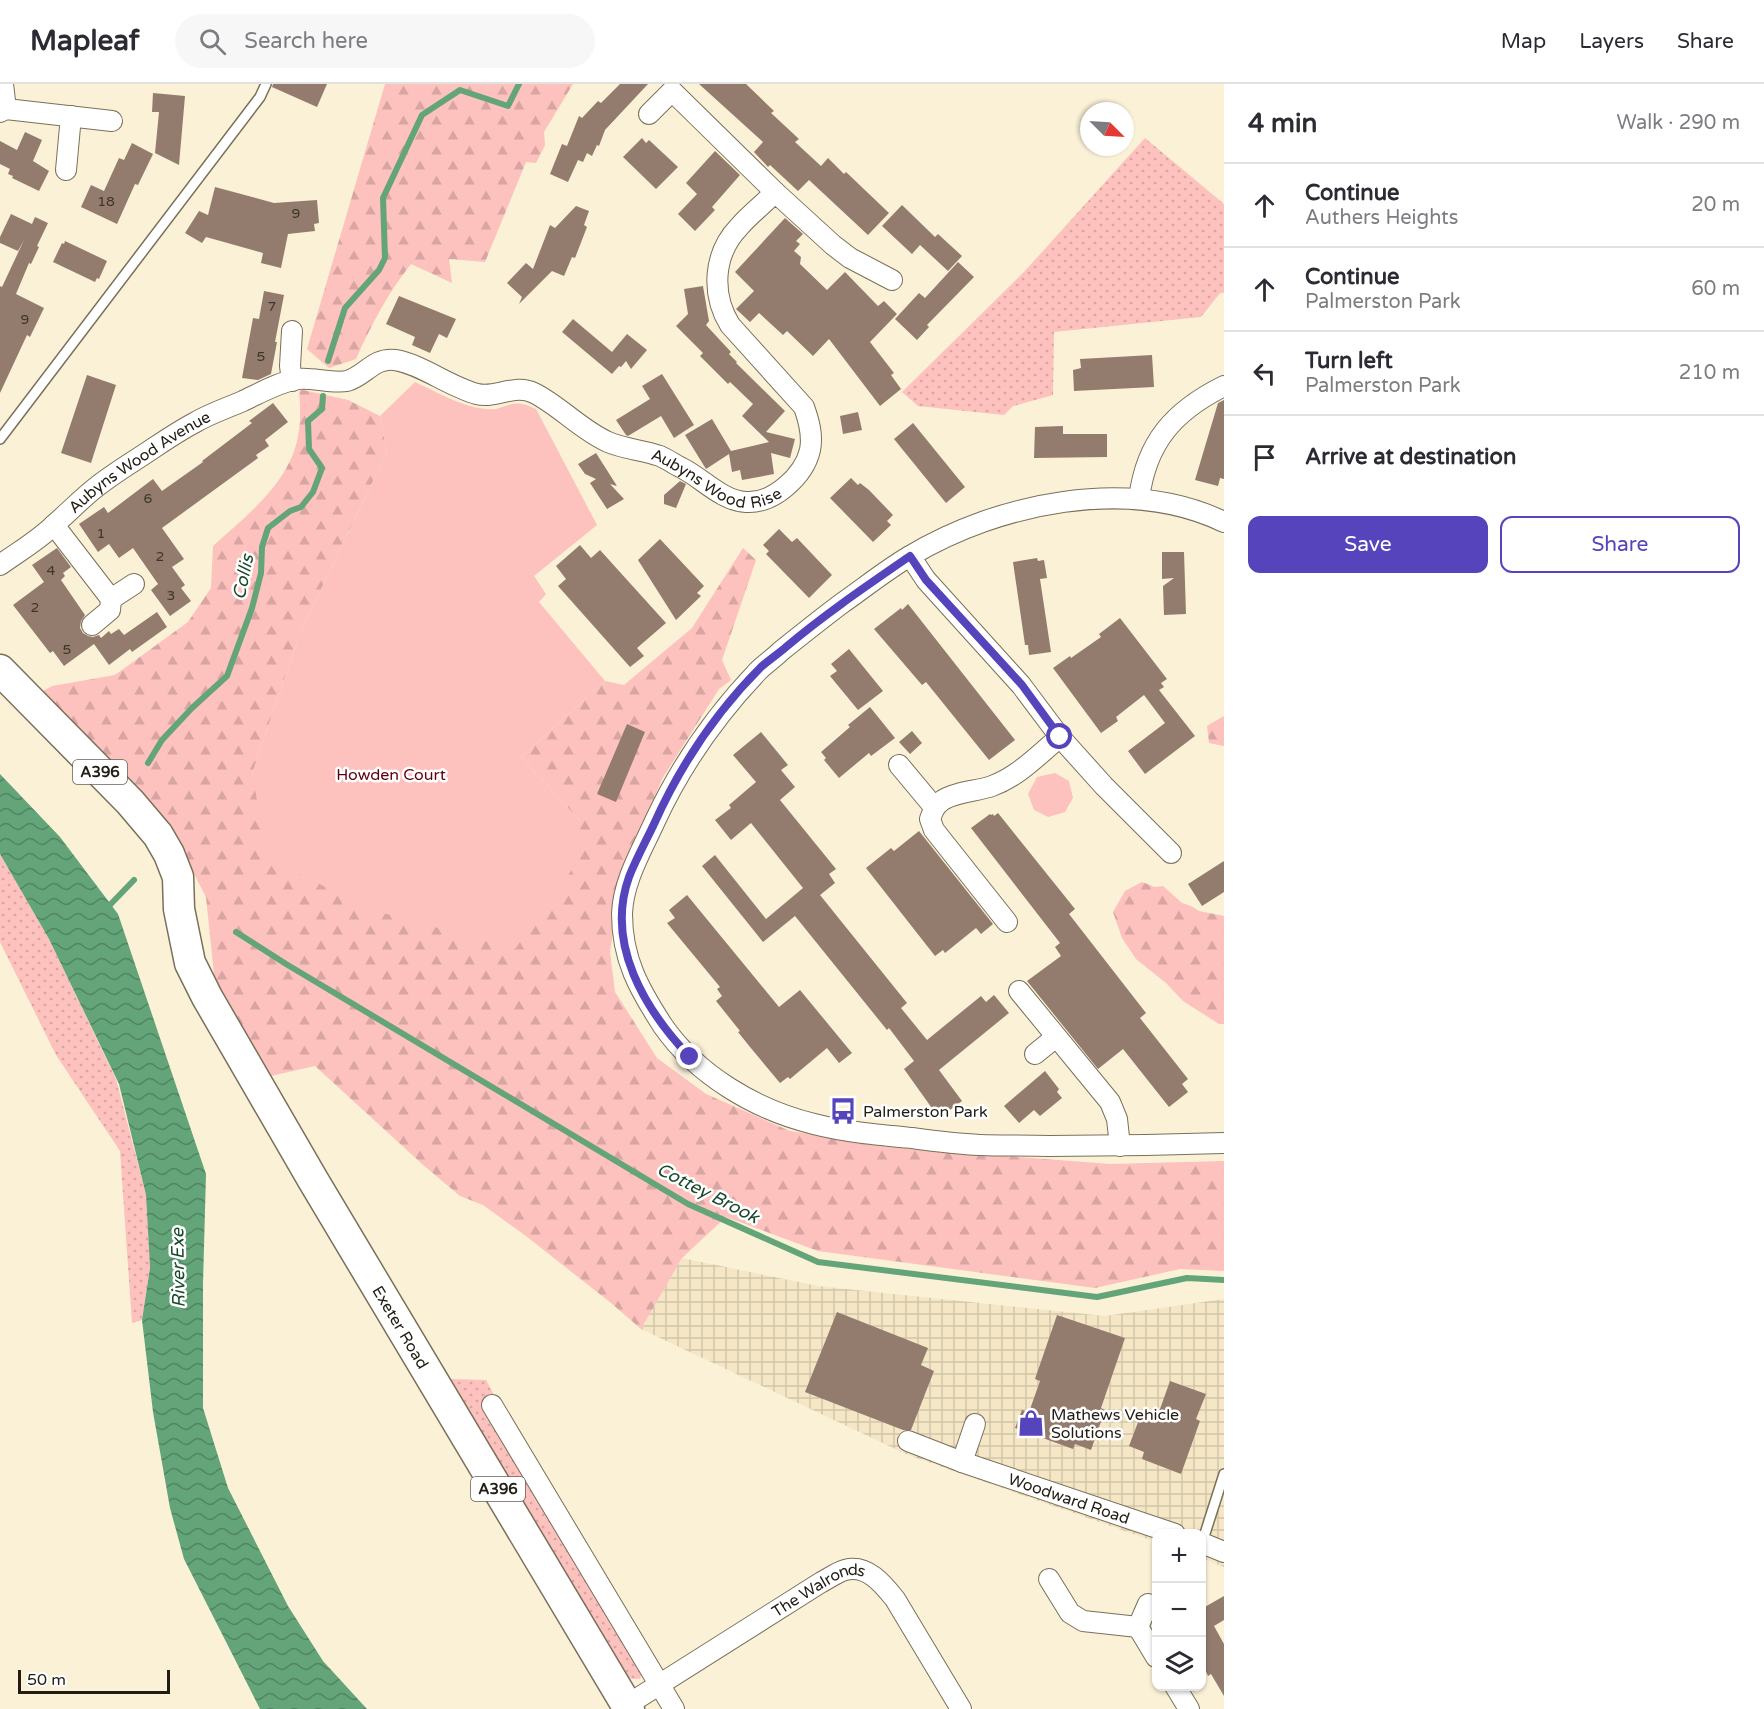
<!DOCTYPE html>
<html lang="en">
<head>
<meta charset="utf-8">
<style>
	body { margin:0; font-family:"Varela Round",sans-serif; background:#f7f7f7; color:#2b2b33 }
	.controls { position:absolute; right:18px; bottom:18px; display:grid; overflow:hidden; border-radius:12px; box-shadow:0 2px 4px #0004 }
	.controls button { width:54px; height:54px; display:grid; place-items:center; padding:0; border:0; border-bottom:2px solid #e1e1e2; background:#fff; color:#2b2b33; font:30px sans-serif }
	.compass { position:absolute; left:1080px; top:18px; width:54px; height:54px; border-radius:50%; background:#fff; box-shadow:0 2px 4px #0004; rotate:114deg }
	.scale { position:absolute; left:18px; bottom:15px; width:152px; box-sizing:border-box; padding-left:6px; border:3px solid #211d14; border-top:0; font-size:16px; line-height:21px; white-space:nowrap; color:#211d14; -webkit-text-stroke:4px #fff; paint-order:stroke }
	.stop { position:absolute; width:18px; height:18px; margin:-14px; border:4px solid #5544bc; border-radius:50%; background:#fff }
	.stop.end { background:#5544bc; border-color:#fff; box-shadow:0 2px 6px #0008 }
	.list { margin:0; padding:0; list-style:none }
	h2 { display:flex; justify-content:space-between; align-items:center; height:78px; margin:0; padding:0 24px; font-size:26px }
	h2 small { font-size:20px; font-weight:400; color:#7c7c81 }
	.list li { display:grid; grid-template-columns:39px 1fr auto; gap:18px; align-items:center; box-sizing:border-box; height:84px; padding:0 24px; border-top:2px solid #e1e1e2 }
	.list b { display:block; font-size:22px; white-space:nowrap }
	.list p { margin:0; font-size:20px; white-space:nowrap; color:#7c7c81 }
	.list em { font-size:20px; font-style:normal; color:#7c7c81 }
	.actions { display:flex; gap:12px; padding:18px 24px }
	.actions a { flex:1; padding:14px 0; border:2px solid #5544bc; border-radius:12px; text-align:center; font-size:21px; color:#5544bc }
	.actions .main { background:#5544bc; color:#fff }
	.icon { flex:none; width:33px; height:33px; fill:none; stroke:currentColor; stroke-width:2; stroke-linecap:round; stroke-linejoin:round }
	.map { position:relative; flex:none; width:1224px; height:1625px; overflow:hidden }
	header { display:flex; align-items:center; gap:36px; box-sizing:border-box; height:84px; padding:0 30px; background:#fff; border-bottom:2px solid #e1e1e2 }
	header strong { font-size:28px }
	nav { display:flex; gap:33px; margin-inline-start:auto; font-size:21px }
	.search { width:420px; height:54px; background:#f7f7f7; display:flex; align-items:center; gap:15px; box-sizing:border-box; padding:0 21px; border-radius:33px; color:#7c7c81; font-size:22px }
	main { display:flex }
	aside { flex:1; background:#fff }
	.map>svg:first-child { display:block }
</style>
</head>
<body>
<header>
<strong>Mapleaf</strong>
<div class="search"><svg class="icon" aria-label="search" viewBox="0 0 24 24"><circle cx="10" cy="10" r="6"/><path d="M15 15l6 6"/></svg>Search here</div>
<nav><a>Map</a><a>Layers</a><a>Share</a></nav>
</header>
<main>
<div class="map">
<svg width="1224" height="1625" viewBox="0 0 1224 1625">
	<defs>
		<pattern id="industrial-grid" width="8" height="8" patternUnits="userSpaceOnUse" patternTransform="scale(1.5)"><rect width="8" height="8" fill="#f5e7c6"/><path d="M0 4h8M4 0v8" fill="none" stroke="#d2c6a9"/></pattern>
		<pattern id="grass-dots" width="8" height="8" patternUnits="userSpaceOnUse" patternTransform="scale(1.5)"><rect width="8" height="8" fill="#fdc1be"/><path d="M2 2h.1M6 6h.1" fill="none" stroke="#d9a5a2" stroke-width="1.8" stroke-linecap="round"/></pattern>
		<pattern id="forest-firs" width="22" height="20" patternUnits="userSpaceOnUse" patternTransform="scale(1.5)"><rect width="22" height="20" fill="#fdc1be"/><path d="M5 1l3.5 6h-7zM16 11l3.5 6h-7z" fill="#d9a5a2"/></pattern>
		<pattern id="water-waves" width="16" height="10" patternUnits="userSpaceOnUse" patternTransform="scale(1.5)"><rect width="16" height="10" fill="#63a479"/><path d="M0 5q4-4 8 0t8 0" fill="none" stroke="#518562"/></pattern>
	</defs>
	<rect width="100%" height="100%" fill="#fbf1d7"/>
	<path fill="url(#industrial-grid)" d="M682,1174L818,1202L1105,1232L1224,1215V1483L1202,1474V1450H1156V1458L908,1371L641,1245Z"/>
	<path fill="url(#grass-dots)" d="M1145,54L1224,120V209H1220L1201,233L1054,248L1053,311L1013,322L1004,331L918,322L902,308L1024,188Z
		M0,770L49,855L116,995L146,1111L150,1184L142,1236L132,1239L120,1067L56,971L0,858Z
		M450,1295L486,1296L642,1589L640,1595L624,1594L445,1297Z"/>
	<path fill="url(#forest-firs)" d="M385,0H573L544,48L545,61L536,79L526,78L485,178L449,175L452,199L411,180C388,209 371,241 356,275L329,284L307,265Z
		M299,305L348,316L380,332L387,368L300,549L252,690L580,737L521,673L605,597L624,601L692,544L743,464L756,476L722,576L731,596L719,605L662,695L621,795L610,868L615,908L657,974L706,1010L790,1047L891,1063L1110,1080L1224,1077V1187L1180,1185L1095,1204L818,1167L726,1133L682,1174L641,1245L611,1219L526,1152L483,1121L460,1112L422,1080L315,982L271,992L216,909L206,813L175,753L38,610L52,602L115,591L188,538L211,504L213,462C248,430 293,397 299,346C301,333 300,319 299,305Z
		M1224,632V662L1209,659L1207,642Z
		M1142,798L1155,803L1163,802L1182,819L1191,822L1199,827L1224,832V940H1219L1183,917L1166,899L1136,875L1122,854L1113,828L1125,807Z"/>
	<path fill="#fdc1be" d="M415,298C437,308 460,322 485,325C507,328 509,311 536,325L597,441L534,492L546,510L539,518L605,597L521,673L580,737L581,773L515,865L369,825L268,774L252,690L300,549L387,368L380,332Z
		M1055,689L1069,697L1073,714L1065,728L1048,733L1034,726L1028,710L1037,693Z"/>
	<path fill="url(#water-waves)" d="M0,690L60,753L118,830L206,1090L203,1200V1324L228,1404L288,1522L323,1577L367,1625H260L184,1475L170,1424L153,1328L142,1236L150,1184L146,1111L119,1000L49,855L0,770Z"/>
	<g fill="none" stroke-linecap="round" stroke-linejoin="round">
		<path stroke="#63a479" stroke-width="6" d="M328,277L345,224L379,186L385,174L383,114L422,31L460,6L508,22L519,0
			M148,679L162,656L192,624L227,592L252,524L261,489L262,463L268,444L290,427L301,423L313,408L322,384L309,365L308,337L322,325L323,312
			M105,826L134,796
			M236,848L286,880L688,1120L818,1178L1097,1213L1187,1194L1224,1196"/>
	</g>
	<path fill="#937c6d" d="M273,0H327L317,23L272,3Z
		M620,0H648L605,46L599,62L597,61L592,72L587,69L583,78L578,76L568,98L550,90L562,60L567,62L579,32L582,34L598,17L601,19Z
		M699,0H746L774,27L771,29L799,55L795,58L821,82L828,74L844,90L846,88L889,129L868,151L809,96L798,107L770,81L768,83L754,68L763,58Z
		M153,9L185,12L179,81L155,69L159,28H152Z
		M25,48L42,56L33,77L49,87L39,107L12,94L13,92L8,90L10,85L0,80V57L17,66Z
		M642,54L646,59L649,56L678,83L656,105L623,73Z
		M132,59L153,70L138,101L135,100L117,140L81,123L91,101L104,107L119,74L124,76Z
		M715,67L740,91L712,123L715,126L695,147L678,130L697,110L686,99Z
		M215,103L274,119L317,116L319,139L314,140L315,147L288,150L281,184L261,179L263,169L206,153L202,159L185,149L199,127L208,131Z
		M902,121L935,153L938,150L962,172L948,187L920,161L912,170L882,142Z
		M576,122L589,127L584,141L587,143L575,174L572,173L564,192L552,187L519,220L522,213L507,199L526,179L533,185L550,141L555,144Z
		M11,130L32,140L35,133L48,139L37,162L39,163L31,180L29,179L16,210L44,224L30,253L27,251L0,309V202L2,203L24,156L18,167L0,159V153Z
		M785,134L803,150L796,157L800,160L794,167L801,173L800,180L827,206L845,188L878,222L884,217L897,230L870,258L894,289L891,291L901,305L880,322L829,255L813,272L787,247L783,251L759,229L750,238L736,225L754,207L735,188Z
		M65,157L107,177L99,195L97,194L95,198L53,178L62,159L64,160Z
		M958,178L974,193L927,241L929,243L917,256L895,235L919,209L925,214Z
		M703,202L709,237L706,241L731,268L729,270L737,278L736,279L785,327L766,348L795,355L790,374L771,369L774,390L742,396L740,386L732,388L729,370L706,385L685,351L712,335L731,367L769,358L742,332L753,320L730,298L728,300L700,272L703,269L676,242L688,230L684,205Z
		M264,207L284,211L275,258H277L271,290L258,296L242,294L253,234L259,235Z
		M399,212L456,235L447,254L439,250L430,269L412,261L415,253L386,240Z
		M573,235L612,268L627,250L647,266L631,285L626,277L621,283L619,282L612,290L562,248Z
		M1152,271L1154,303L1074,307L1073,286L1081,284L1080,275Z
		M662,290L694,341L674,354L661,332L628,352L626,351L616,336L650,315L642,302Z
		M87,291L116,301L91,379L61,369Z
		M1224,316V395L1220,394L1218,402L1195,396L1218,319Z
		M273,319L288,338L265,356L269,362L256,371L258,374L162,444L184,475L172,483L185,501L181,504L191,517L170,532L151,506L158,500L133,464L119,474L109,460L98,468L79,440L104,423L108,429L153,395L162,407L203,378L202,377L252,339L249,337Z
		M858,328L862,346L843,350L840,332Z
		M913,339L965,403L946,419L894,355Z
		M1063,342V350H1107V373L1034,374L1035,343Z
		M596,369L617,402L610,400L624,415L607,425L590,399L596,395L585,390L578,380Z
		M851,394L858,401L860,399L869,406L893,431L887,437L891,441L873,458L830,414Z
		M680,397L686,400L676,424L664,420V411Z
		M779,445L792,458L797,454L832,491L809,514L766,470L769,467L763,461Z
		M660,455L704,502L697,509L701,512L676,536L638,476Z
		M580,461L591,474L600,466L666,539L637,564L644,572L630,583L558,502L566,495L556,482Z
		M57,464L71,483L63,489L65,492L61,496L85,531L81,537L80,544L83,549L88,552L93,553L99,551L101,554L109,547L111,550L119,545L124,551L157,528L167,543L132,568L130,565L109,581L94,560L64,582L53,567L50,569L13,521L44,498L32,481Z
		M1162,468H1184L1186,530L1164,531L1163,502L1174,494L1162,495Z
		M1037,474L1038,477L1044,476L1047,494L1040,495L1051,568L1029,571L1028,561H1025L1013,478Z
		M908,520L1015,656L989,676L926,598L922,601L874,545L901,524L902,526Z
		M1120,534L1167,595L1161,599L1164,603L1159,606L1195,652L1145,690L1128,667L1165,639L1144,611L1116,633L1118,637L1101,649L1053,584L1070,572L1071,574L1101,553L1099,550Z
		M849,565L883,607L858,626L830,592L837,587L831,580Z
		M870,623L895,654L871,672L869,669L839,694L824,676L826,674L821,668L850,643L848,641Z
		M627,640L645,648L616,718L597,710Z
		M912,647L922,659L910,670L899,658Z
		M761,648L788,681L781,686L795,703L780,716L836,785L829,790L835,799L820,811L907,919L901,924L927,956L981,912L986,918L994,911L1009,929L939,986L962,1017L939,1034L904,985L914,977L889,944L887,946L795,832L763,858L702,782L715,771L766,835L803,804L751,739L731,756L715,736L731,724L729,721L756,698L733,671Z
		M998,729L1075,825L1069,830L1146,929L1140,934L1188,995L1182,1000L1188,1008L1169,1023L1123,965L1098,985L1027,897L1061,872L1055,863L1060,859L971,744L990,730L991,731L993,730L994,732Z
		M919,747L993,840L981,850L976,844L945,869L943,866L935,872L866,784L891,764L894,767Z
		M1224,777V808L1202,822L1188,800Z
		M687,811L779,923L800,906L852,969L839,979L827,964L790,995L788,993L780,999L750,963L738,948L740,947L716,917L722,912L717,905L720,903L667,839L675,834L669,826Z
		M1045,987L1059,1005L1057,1008L1062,1014L1040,1032L1034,1026L1019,1039L1004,1022Z
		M837,1228L928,1264L921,1281L934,1287L911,1346H903L805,1308Z
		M1057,1231L1125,1254L1101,1324L1105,1326L1091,1366L1075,1360L1073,1365L1015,1344L1022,1326L1029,1328L1040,1297L1035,1295Z
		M1170,1297L1206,1310L1196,1335L1200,1337L1181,1390L1142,1375L1144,1368L1129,1362L1140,1333L1155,1339Z
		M1224,1512V1536L1214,1542L1224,1560V1612L1211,1590L1208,1592L1202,1579V1521L1203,1524Z"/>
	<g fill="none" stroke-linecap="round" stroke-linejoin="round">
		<defs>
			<path id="service" d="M0,355L260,13L266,0
				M1202,1459L1224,1390"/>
			<g id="minor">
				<path d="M3,0L6,25"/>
				<path d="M0,28L6,25L112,37"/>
				<path d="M649,30L672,7L775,108"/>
				<path d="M66,86L71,32"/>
				<path d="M292,297L290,282L292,247"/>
				<path d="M1139,415C1146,358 1174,327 1224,302"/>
				<path d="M1224,438C1128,392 998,419 910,472C886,486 864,504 841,520C821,535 801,551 781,567C774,574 765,580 758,587C716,631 681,681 655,737C642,766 623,797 622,830C622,875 639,905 663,942C697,991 756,1026 814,1040C845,1048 879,1051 912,1054C934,1057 957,1060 980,1061C1003,1062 1026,1061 1049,1062C1107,1062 1166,1061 1224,1059"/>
				<path d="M54,441L111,515"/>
				<path d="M910,472L926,496L1021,601L1060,653"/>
				<path id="s1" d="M0,481C18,468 39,456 55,440C70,427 83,413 99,401C112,391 126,382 140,373C157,362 175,349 194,339C209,330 227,324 243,317C260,309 279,298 298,295C312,293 332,300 347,297C365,292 374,273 395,276C421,280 450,303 477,310C496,315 515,299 534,309C560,322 581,346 608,358C624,365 643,366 660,372C667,375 674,380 682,384C702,394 722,417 746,418C773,420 804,392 810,366C813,351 809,337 804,323L730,241C711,210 713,170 739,143C750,130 764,120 775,108L833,161L850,174L892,196"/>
				<path d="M92,541L110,526L111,515L134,500"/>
				<path d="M899,681L934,723"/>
				<path d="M1007,838L934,746L930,735C933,727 935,721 943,716C955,708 978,707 992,702C1019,692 1038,671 1060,653L1104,702L1171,769"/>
				<path d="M1019,907L1110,1018L1117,1035L1120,1062"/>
				<path d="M1035,970L1056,953"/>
				<path d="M492,1321L674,1625"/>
				<path id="s2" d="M908,1357L962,1378L1175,1450"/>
				<path d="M962,1378L975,1340"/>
				<path d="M1202,1459L1224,1468"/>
				<path d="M1049,1495L1070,1529L1083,1537L1138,1543L1156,1573"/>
				<path d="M1138,1543L1148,1520"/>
				<path d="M1175,1602L1189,1625"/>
				<path id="s3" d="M627,1621L820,1499C828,1495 837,1488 845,1486C867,1480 883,1500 895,1515L961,1625"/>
			</g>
			<g id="primary">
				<path id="s4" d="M0,586L130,718L158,751L169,770L178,793L179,825L190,879L207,913L313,1096L629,1625"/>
			</g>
		</defs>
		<use href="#service" stroke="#797059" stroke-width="12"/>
		<use href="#minor" stroke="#797059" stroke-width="22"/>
		<use href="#primary" stroke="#797059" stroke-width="33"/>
		<use href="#service" stroke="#fff" stroke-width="9"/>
		<use href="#minor" stroke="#fff" stroke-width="20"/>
		<use href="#primary" stroke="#fff" stroke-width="30"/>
	</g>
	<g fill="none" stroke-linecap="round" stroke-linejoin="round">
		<path stroke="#5544bc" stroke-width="8" d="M690,973C645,926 605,860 629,793C636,775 646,757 654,740C680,682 716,628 761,583C769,576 778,570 786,563C825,530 868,501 910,472L926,496L1022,601L1060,653"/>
	</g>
	<defs>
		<symbol id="bus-bare" viewBox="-9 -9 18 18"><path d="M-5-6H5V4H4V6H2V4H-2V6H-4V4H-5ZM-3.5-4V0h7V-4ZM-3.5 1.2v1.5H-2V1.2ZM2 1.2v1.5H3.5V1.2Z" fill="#5544bc" stroke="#fff" stroke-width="2.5" paint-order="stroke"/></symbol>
		<symbol id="shop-bare" viewBox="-9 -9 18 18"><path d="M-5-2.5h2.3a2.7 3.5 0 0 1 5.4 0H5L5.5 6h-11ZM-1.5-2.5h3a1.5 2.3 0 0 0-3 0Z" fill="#5544bc" stroke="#fff" stroke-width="2.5" paint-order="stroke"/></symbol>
	</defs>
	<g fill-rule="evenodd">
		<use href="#bus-bare" x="824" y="1008" width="38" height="38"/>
		<use href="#shop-bare" x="1012" y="1320" width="38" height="38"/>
	</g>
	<g text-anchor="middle" stroke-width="5" stroke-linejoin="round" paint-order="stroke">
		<g font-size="14" fill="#3e352a">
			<text x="106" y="122">18</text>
			<text x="296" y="134">9</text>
			<text x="272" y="227">7</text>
			<text x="25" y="240">9</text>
			<text x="261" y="277">5</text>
			<text x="148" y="419">6</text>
			<text x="101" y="454">1</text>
			<text x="160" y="477">2</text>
			<text x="51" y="491">4</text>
			<text x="171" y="516">3</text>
			<text x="35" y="528">2</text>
			<text x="67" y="570">5</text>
		</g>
		<g fill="#fff" stroke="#64615a" stroke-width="1.5">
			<rect x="73" y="676" width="54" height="24" rx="4.5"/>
			<rect x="471" y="1393" width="54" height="24" rx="4.5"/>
		</g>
		<g font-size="15" font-weight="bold" fill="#211d14">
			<text x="100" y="693">A396</text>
			<text x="498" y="1410">A396</text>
		</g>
		<g font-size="16" fill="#211d14" stroke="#fff">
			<text dy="6" stroke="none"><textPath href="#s1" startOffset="174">Aubyns Wood Avenue</textPath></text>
			<text dy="6" stroke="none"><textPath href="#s1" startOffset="810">Aubyns Wood Rise</textPath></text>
			<text dy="6" stroke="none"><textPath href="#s4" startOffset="783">Exeter Road</textPath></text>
			<text dy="6" stroke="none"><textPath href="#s2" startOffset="171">Woodward Road</textPath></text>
			<text dy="6" stroke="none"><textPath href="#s3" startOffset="225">The Walronds</textPath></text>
		</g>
		<g font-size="16" fill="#5e000e" stroke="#fff">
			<text x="391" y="696">Howden Court</text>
		</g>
		<g font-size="16" fill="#211d14" stroke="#fff" text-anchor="start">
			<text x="863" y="1033">Palmerston Park</text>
			<text x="1051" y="1336">Mathews Vehicle<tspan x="1051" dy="18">Solutions</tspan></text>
		</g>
		<g font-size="18" font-style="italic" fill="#194a2d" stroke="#fff">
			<text transform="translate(243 493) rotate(-78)" y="6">Collis</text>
			<text transform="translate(708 1109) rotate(27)" y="6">Cottey Brook</text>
			<text transform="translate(178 1184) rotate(-91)" y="6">River Exe</text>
		</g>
	</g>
</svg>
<div class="controls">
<button>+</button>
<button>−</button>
<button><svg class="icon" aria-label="layers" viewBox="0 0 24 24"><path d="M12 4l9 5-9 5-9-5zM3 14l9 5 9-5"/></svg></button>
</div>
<svg class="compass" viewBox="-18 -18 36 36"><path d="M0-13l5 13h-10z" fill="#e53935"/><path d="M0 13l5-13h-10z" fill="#7c7c81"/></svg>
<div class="scale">50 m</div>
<div class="stop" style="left:1060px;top:653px"></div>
<div class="stop end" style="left:690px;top:973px"></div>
</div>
<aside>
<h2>4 min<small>Walk · 290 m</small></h2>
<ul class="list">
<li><svg class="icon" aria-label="ahead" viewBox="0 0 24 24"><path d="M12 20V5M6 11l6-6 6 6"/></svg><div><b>Continue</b><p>Authers Heights</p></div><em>20 m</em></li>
<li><svg class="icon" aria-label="ahead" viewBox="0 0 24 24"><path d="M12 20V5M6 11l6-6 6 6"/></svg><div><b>Continue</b><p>Palmerston Park</p></div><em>60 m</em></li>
<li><svg class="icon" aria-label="left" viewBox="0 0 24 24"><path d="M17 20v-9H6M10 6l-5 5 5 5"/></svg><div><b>Turn left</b><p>Palmerston Park</p></div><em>210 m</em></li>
<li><svg class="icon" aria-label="arrive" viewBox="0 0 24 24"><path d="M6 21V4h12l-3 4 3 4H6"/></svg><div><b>Arrive at destination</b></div></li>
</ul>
<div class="actions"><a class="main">Save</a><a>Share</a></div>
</aside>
</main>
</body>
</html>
